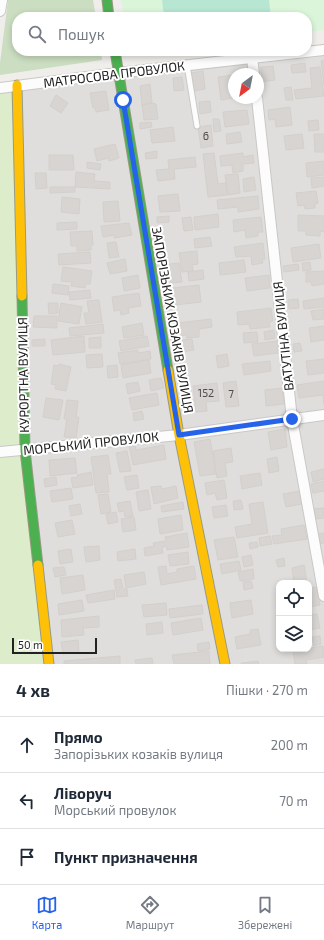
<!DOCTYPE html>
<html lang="uk">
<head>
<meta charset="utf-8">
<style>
	body { margin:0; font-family:"Exo 2",sans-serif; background:#f6f6f7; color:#1f2937 }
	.controls { position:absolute; right:12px; bottom:12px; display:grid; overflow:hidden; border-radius:8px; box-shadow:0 2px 6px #0003 }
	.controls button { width:36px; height:36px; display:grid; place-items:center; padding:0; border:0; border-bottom:1px solid #e0e1e3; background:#fff; color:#1f2937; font:20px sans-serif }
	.compass { position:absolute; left:228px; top:68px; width:36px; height:36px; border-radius:50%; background:#fff; box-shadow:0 2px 6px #0003; rotate:212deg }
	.scale { position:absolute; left:12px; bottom:10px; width:85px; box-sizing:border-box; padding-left:4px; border:2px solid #222; border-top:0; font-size:11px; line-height:14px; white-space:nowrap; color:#222; -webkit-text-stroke:3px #fff; paint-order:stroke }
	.stop { position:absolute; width:12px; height:12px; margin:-9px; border:3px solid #2563eb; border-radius:50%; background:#fff }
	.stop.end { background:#2563eb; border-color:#fff; box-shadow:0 1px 4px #0008 }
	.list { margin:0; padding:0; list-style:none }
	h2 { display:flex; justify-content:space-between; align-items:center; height:52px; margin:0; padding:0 16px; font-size:17px }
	h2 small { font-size:13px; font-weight:400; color:#747a83 }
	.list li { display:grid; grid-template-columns:26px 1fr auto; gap:12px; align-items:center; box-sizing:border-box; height:56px; padding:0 16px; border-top:1px solid #e0e1e3 }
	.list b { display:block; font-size:15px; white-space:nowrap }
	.list p { margin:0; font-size:13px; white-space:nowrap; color:#747a83 }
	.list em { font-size:13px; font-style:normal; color:#747a83 }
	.icon { flex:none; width:22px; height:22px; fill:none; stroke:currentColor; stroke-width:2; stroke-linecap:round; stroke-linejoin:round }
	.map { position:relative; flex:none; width:324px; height:664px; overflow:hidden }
	.search { position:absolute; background:#fff; box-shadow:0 2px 6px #0003; left:12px; right:12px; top:12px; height:44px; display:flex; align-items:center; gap:10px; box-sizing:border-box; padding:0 14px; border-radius:16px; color:#747a83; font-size:15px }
	.sheet { height:220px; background:#fff }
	nav { display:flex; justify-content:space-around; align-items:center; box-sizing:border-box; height:56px; border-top:1px solid #e0e1e3; background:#fff; font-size:11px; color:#747a83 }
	nav a { display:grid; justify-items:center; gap:2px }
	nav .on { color:#2563eb }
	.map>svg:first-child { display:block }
</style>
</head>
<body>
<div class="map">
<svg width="324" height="664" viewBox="0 0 324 664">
	<rect width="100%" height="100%" fill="#f0eeeb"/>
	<path fill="#dfdedc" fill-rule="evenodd" d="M324,53V664H50L26,451L18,86ZM234,74H258V98H234ZM279,583H309V649H279Z"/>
	<path fill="#ddeccb" d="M14,86L24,451L48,664H0V89Z"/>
	<path fill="#cbdec1" d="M8,0H93L96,17H17V51H101L102,60L0,75V63Z"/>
	<path fill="#daf5da" d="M121,0H324V30L307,32V17H124Z"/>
	<path fill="#b7e6d2" d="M162,0H269L271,17H164Z"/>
	<path fill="#d7d4d2" stroke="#d3d0cc" d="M324,60V85L321,61Z
		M305,63L306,72L292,73L291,65Z
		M273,66L275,80L262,82L261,67Z
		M320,67L324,96L296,99L294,90L312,88L310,68Z
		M203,71L205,89L194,91L191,73Z
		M234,75V87H232L233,98L221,100L218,77Z
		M182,77L184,90L174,91L173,78Z
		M150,84L152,103L142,105L140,86Z
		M291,87L293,100H286L284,88Z
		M106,91L109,110L96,112L95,108H93L90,93Z
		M56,95L68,103L61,113L50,106Z
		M210,101L211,112L200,114L199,102Z
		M152,103L156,104L158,119L144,120L142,105Z
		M290,107L292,125L276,127L275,119L269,120L268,110Z
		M247,110L249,124L225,127L223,112Z
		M213,119H219L221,131L214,132Z
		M318,120L319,130L309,131L308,121Z
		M151,122L152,127L140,129V123Z
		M211,125L213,146L201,148L198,127Z
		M173,127L175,141L152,143L150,130Z
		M240,132L242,142L227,144L226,134Z
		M302,134L304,148L286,150L284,136Z
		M314,134H324V152H315Z
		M115,144L119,158L109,161V158L97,161L94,149Z
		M157,151V158L146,159L145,153Z
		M214,153L218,184L226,183L227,195L208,197L203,154Z
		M243,153V157L253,155L254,163L243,164V171L233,173L232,165L221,166L220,156Z
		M49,155H73L74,170H49Z
		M195,157L196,167L174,169L175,179L158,181L156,170L169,169L168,160Z
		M324,161V175L307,177L306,163Z
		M87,162L101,164L100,170L87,168Z
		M76,172L95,174L94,181L110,182V189L75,187Z
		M35,173H46L47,188L36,189Z
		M238,174L240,193L228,195L225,175Z
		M254,177L256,190L244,192L243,179Z
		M324,177V186L312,188L311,178Z
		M50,187H75V192L50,193Z
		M316,191L318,203L315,204V208L305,209L304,205L298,206L296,193Z
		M178,194L180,211L160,212L158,196Z
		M258,196L259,209L238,212V207L218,209L217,200Z
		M62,197L80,199L79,214L61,212Z
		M118,201L120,221L104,222L103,202Z
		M218,214L219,227L195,230L194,217Z
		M298,215L324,216V232L320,231V236L306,235V231H298Z
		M169,216V222L157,223V217Z
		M191,217L193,230L184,231L182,218Z
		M261,217L263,232H258V236L246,238L245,230L234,232L233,220Z
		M77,222V229L57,230V223Z
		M129,223L132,235L114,238V235L103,237L101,226Z
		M92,231L93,245H91V250L77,251V246H71L70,232Z
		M210,237L212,246L195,248L194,239Z
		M116,242L119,257L109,258L107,243Z
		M263,243L265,259H262L263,263L252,265L251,256L236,257L234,247Z
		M319,244L321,258L293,262L291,248Z
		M197,251L198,264L192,265L193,271L182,272L179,253Z
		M90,252L91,263L59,265L58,254Z
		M125,259L127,271L110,274L107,263Z
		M244,260L246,272L220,275L219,263Z
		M310,262L311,270L303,271L302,263Z
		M179,263L182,282L171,283L169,264Z
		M298,264L299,270L284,272L283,266Z
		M63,267L92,271L90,284H86L85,288L71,286L72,282L61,281Z
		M203,270L204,279L189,281L188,272Z
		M324,271V284L312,286L311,282H306V272Z
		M138,275L140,288L124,291L122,278Z
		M269,275L270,288L247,291L245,278Z
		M53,284L69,286L68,295L52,293Z
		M199,285L201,302L175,305L173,288Z
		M90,290L91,298L70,300L69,292Z
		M139,293L141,306L128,308L129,313L121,315L120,310L114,311L112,297Z
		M324,298V307L304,309L303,301Z
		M298,299L299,308L289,309L288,300Z
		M99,300L102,322L86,324L84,313H89L87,301Z
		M48,303H58V313L49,314Z
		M61,303L82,307L79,324L58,321Z
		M271,308L273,321L269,322L270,327L250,329L249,324L238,325L237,312Z
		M324,309V319L313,320L311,311Z
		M34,316H57V328L33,327Z
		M211,319L212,327L199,329V337L187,338L186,335L178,336L177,323Z
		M142,323L144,335L124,338L122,327Z
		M103,324L104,333L70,336L69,328Z
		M324,326V340L311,342L309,328Z
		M274,330L275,338L265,340L264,332Z
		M257,332L258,342L244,343L243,333Z
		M84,336L85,352L53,355L51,340Z
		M147,336L149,346L121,351L119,341Z
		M101,337V348H89V338Z
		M45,339V346H32V340Z
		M192,339L194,350L181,352L180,340Z
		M277,341L278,353L254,356L252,344Z
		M300,343L302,351L294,352L293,344Z
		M138,350V353L150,351L151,359L120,364L118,353Z
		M102,354L103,367L87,368L86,355Z
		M227,354L229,366L218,368L216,356Z
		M324,359V373L308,375L306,361Z
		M149,360L151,373L123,378L121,365Z
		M270,361L271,371L244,375L242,364Z
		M59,364L71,367L66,391L55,389L56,385L51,384L54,365L59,366Z
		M117,365L118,377L108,378L107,366Z
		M161,378L164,388L151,391L149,380Z
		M236,381L239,406L226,407L223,383Z
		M324,381V405L323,395L299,398L297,385Z
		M138,382L140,391L128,394L126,384Z
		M217,383L219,401L206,402L207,411L196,412L193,386Z
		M282,388L284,404L266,406L265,390Z
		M157,393L159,405L132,410L129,398Z
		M46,398L63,400L59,420L43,417Z
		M67,400L78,401L76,417H79L76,438L64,437L67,419H64Z
		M142,411L144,419L134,421L133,413Z
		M285,429L287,447L271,450L268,432Z
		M210,439L216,474L200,476L194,442Z
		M135,444L136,450L164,445L166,459L133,465L129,445Z
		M231,448L233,462L225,463L227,476L217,478L213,451Z
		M127,451L131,471L120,472L116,453Z
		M108,455L111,474H107L109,492L96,493L91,457Z
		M277,457L279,471L269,473L267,459Z
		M75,458L77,473L50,476L49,460Z
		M324,469V479L313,482L311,472Z
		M91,472L93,485L73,488L71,478L78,477L77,475Z
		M260,473L262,485L242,489L240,476Z
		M137,475L139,488L127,490L124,477Z
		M56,477L57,485L45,487L44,479Z
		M224,480L227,498L217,500L215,493L207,495L205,483Z
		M324,481V491L313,493L311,484Z
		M161,486L162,489L176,486L178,498L154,504L151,487Z
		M71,488L73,499L52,502L50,491Z
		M148,490L151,509L139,511L136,492Z
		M300,491L302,504L286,507L283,494Z
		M108,494L111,512L101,514L98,495Z
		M241,500L243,509L234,510L233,501Z
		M130,501L133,516L125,517L124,511L119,512L117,503Z
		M183,502L184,509L162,512L161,506Z
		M263,502L268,533L237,538L235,527L252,524L249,504Z
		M80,504L82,514L71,516L69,506Z
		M226,505L228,516L214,518L212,507Z
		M324,508V518L314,519L312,509Z
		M116,512L118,522L108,524L106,514Z
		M181,515L183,530L160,534L158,519Z
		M134,517L136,530L123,532L121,519Z
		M72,520L75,534L58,537L55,523Z
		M304,525L307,539L274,544L272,536L282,535L281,529Z
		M187,533L189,547L167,550L166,546L162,547L163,553L145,556L144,548L154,546L153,543L166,541L165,537Z
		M324,533V543L320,544L318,534Z
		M270,536L272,544L260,546L259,538Z
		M234,537L238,557L218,560L214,540Z
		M257,542L258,547L250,549L249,543Z
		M99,546L100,560L86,562L84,547Z
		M71,549L73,562L60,564L58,551Z
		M135,549L136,559L118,561L117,552Z
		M188,552L189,564L170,566L168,555Z
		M251,555L253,565L244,567L242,557Z
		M284,558L285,566L278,567L276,560Z
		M239,561L241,570L222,574L220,564Z
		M304,565L307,583H294L292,568Z
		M166,566L167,574L177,572V569L194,566L196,579L161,585L158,567Z
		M64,567L66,575L55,577L53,568Z
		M253,569L254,579L240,581L238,572Z
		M144,572L146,584L126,588L124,575Z
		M83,575L85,590L62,594L60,578Z
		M121,579L123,589H127L128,596L117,597L114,580Z
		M251,581L253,588L244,590L243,582Z
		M316,587L320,605L309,607V588Z
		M114,590L115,599L88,603L86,595Z
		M82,600L84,611L59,615L58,604Z
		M251,600L253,614L232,618L230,603Z
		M166,603L167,615L144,617L142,605Z
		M202,605L203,614L170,618L169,609Z
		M317,614L320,628L309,630V615Z
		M99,616V627L83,628L84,635L62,637L61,620Z
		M201,618L203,630L173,635L171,623Z
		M162,622L163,633L147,635L146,624Z
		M258,629L261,645L237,649L235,637L250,634V630Z
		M320,636L321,644L314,646L312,637Z
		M78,640L79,652L63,654L61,642Z
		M209,642L210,649L198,651L197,644Z
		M323,646L324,657L306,660L307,664H295L293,651Z
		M209,651L210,664H174L172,655Z
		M120,656V664H64V661Z
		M152,658L153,664H136L135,660Z
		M258,661L259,664H241V663Z"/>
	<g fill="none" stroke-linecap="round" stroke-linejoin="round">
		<defs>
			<path id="lane" d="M187,65L197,126"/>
			<path id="street" d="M0,11L2,0
				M252,58L254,74
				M0,88L118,73L324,50
				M257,98L292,419L324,596
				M0,452L179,435L324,415"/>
			<path id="fast" d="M107,0L109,17
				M115,51L168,370
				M22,296L25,450L38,565"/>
			<path id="slow" d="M17,85L22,296
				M168,370L179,435L225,664
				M38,565L49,664"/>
		</defs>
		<use href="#lane" stroke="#c9c8c7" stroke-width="7"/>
		<use href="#street" stroke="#c9c8c7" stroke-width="12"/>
		<use href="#fast" stroke="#999a82" stroke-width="11"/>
		<use href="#slow" stroke="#999a82" stroke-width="11"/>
		<use href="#lane" stroke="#fdfcfc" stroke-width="5"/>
		<use href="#street" stroke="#fdfcfc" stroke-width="10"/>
		<use href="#fast" stroke="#4caf50" stroke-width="9"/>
		<use href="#slow" stroke="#ffc107" stroke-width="9"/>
	</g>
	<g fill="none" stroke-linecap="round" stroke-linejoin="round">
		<path stroke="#2563eb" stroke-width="5" d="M123,100L179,435L292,419"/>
	</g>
	<g text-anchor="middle" stroke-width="4" stroke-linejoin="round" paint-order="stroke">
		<g font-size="11" fill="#4f4e4e">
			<text x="206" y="140">6</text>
			<text x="206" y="397">152</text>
			<text x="231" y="398">7</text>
		</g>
		<g font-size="13" fill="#222" stroke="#fff">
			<text transform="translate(114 74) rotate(-7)" y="5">МАТРОСОВА ПРОВУЛОК</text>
			<text transform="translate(173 320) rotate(80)" y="5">ЗАПОРІЗЬКИХ КОЗАКІВ ВУЛИЦЯ</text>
			<text transform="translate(283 336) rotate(-96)" y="5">ВАТУТІНА ВУЛИЦЯ</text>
			<text transform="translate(23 375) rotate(-91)" y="5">КУРОРТНА ВУЛИЦЯ</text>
			<text transform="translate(91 443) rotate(-6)" y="5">МОРСЬКИЙ ПРОВУЛОК</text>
		</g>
	</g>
</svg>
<div class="controls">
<button><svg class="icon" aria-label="locate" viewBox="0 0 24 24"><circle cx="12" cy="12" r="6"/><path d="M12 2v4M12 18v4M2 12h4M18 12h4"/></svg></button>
<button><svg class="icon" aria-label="layers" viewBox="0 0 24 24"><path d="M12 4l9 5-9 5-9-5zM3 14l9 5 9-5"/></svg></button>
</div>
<svg class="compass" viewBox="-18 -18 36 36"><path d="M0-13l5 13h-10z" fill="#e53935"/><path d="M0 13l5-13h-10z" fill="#747a83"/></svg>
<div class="scale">50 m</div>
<div class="stop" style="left:123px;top:100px"></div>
<div class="stop end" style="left:292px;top:419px"></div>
<div class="search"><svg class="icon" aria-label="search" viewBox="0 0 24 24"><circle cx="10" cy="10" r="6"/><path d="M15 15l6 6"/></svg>Пошук</div>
</div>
<section class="sheet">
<h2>4 хв<small>Пішки · 270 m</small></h2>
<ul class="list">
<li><svg class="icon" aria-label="ahead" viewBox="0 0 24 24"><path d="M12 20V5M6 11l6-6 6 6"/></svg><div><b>Прямо</b><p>Запорізьких козаків вулиця</p></div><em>200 m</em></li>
<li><svg class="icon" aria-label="left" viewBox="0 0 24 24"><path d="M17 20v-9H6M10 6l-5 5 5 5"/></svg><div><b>Ліворуч</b><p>Морський провулок</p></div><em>70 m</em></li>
<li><svg class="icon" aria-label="arrive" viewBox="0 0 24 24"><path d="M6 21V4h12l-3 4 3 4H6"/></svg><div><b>Пункт призначення</b></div></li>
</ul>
</section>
<nav>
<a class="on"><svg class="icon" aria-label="map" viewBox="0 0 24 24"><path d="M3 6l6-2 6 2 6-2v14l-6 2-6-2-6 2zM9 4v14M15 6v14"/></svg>Карта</a>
<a><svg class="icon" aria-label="directions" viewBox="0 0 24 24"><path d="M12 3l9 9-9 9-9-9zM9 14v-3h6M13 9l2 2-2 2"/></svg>Маршрут</a>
<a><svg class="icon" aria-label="saved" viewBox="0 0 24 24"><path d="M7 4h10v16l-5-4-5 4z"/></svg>Збережені</a>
</nav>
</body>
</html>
